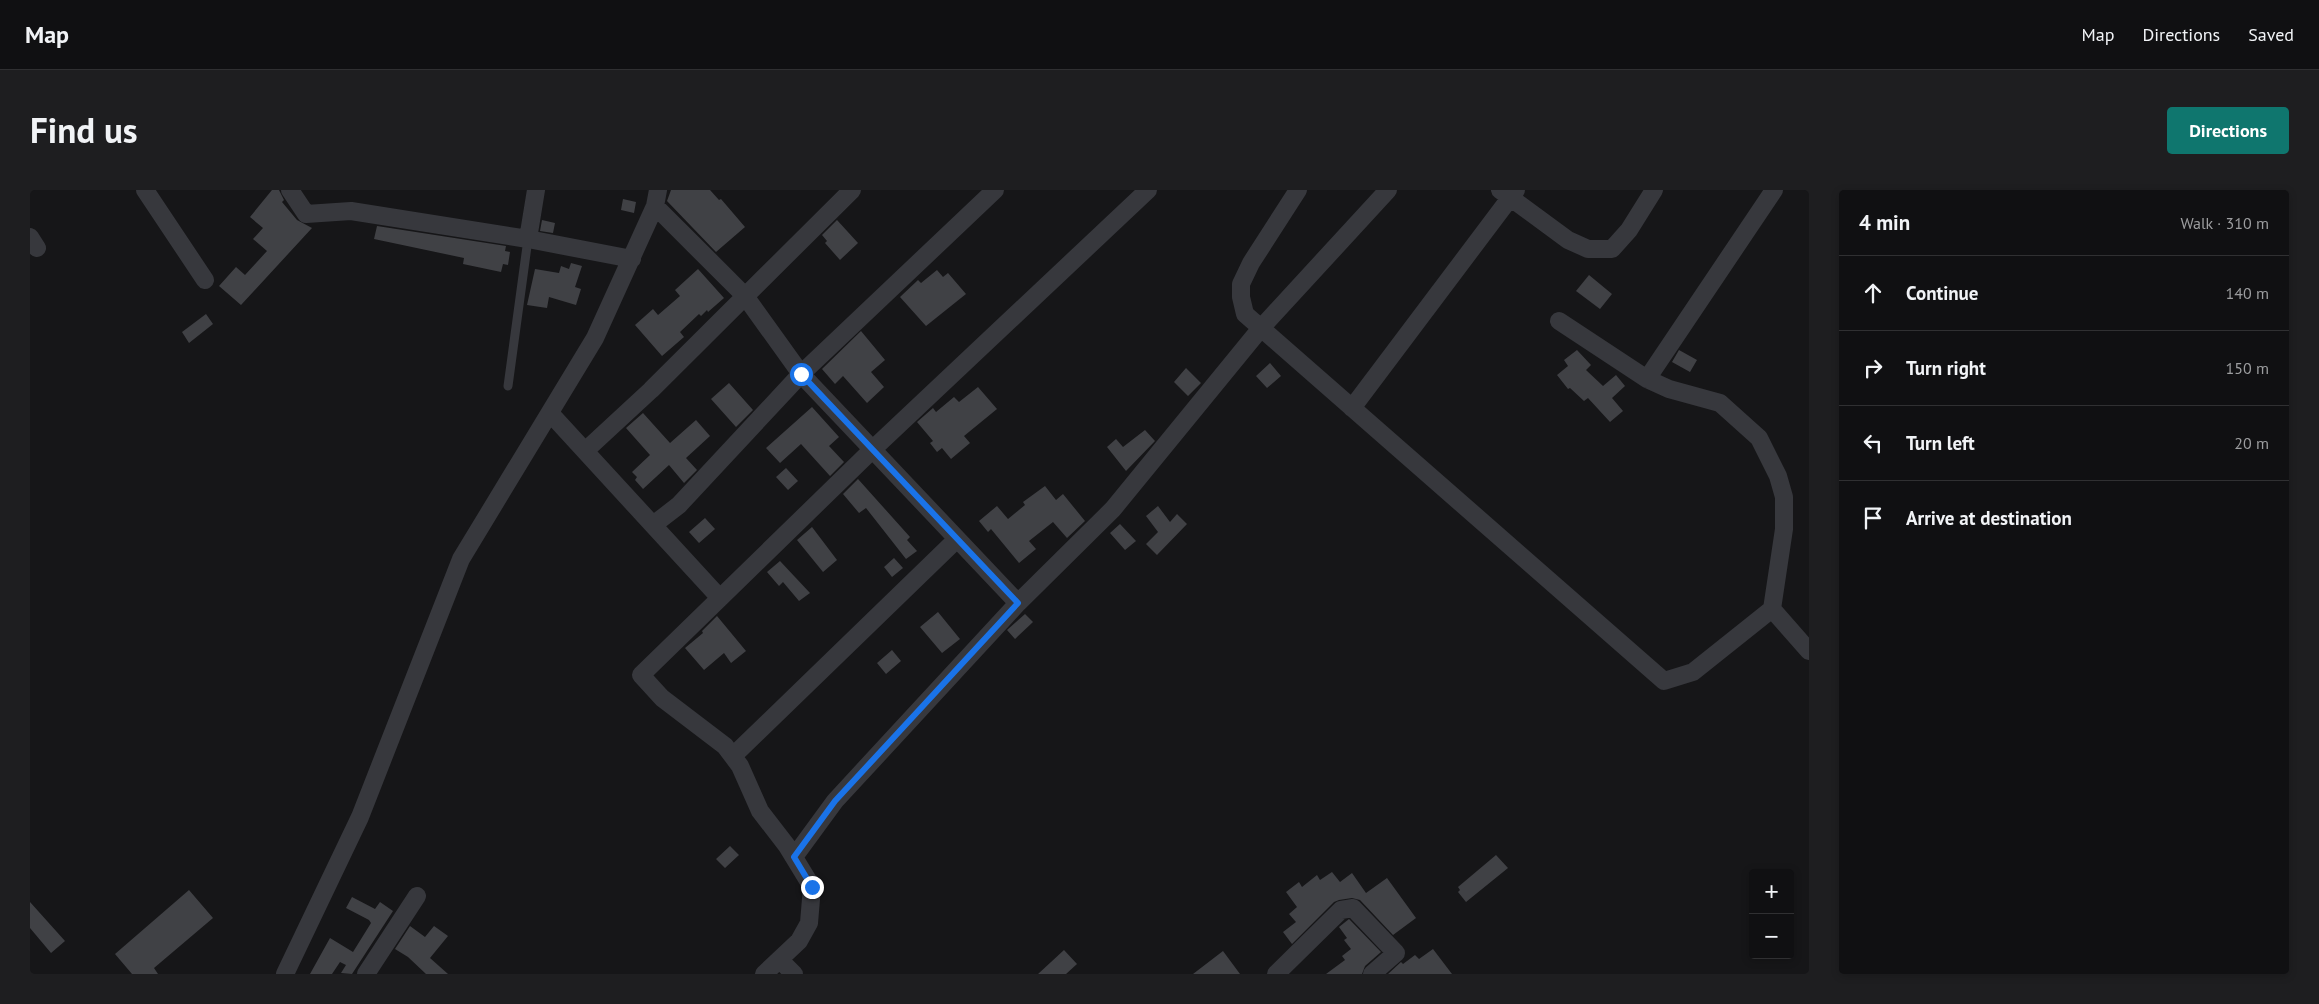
<!DOCTYPE html>
<html lang="en">
<head>
<meta charset="utf-8">
<style>
	body { margin:0; font-family:"PT Sans",sans-serif; background:#1e1e20; color:#f1f3f6 }
	.controls { position:absolute; right:15px; bottom:15px; display:grid; overflow:hidden; border-radius:5px; box-shadow:0 2px 8px #0003 }
	.controls button { width:45px; height:45px; display:grid; place-items:center; padding:0; border:0; border-bottom:1px solid #303032; background:#101012; color:#f1f3f6; font:25px sans-serif }
	.stop { position:absolute; width:15px; height:15px; margin:-11px; border:4px solid #1a73e8; border-radius:50%; background:#fff }
	.stop.end { background:#1a73e8; border-color:#fff; box-shadow:0 1px 5px #0008 }
	.list { margin:0; padding:0; list-style:none }
	h2 { display:flex; justify-content:space-between; align-items:center; height:65px; margin:0; padding:0 20px; font-size:21px }
	h2 small { font-size:16px; font-weight:400; color:#9c9d9f }
	.list li { display:grid; grid-template-columns:32px 1fr auto; gap:15px; align-items:center; box-sizing:border-box; height:75px; padding:0 20px; border-top:1px solid #303032 }
	.list b { display:block; font-size:19px; white-space:nowrap }
	.list em { font-size:16px; font-style:normal; color:#9c9d9f }
	.icon { flex:none; width:28px; height:28px; fill:none; stroke:currentColor; stroke-width:2; stroke-linecap:round; stroke-linejoin:round }
	.map { position:relative; flex:none; width:1779px; height:784px; overflow:hidden; border-radius:5px }
	header { display:flex; align-items:center; gap:30px; box-sizing:border-box; height:70px; padding:0 25px; background:#101012; border-bottom:1px solid #303032 }
	header strong { font-size:24px }
	nav { display:flex; gap:28px; margin-inline-start:auto; font-size:18px }
	.intro { display:flex; align-items:center; justify-content:space-between; box-sizing:border-box; height:120px; padding:0 30px }
	h1 { margin:0; font-size:35px }
	.button { padding:12px 22px; border-radius:5px; background:#0f766e; color:#fff; font-size:18px; font-weight:700 }
	main { display:flex; gap:30px; padding:0 30px }
	aside { flex:1; background:#101012; border-radius:5px; box-shadow:0 2px 8px #0003 }
	.map>svg:first-child { display:block }
</style>
</head>
<body>
<header>
<strong>Map</strong>
<nav><a>Map</a><a>Directions</a><a>Saved</a></nav>
</header>
<div class="intro"><h1>Find us</h1><a class="button">Directions</a></div>
<main>
<div class="map">
<svg width="1779" height="784" viewBox="0 0 1779 784">
	<rect width="100%" height="100%" fill="#161618"/>
	<path fill="#404145" d="M242,0H249L254,10L252,12L267,30L282,38L211,115L189,96L206,77L215,85L237,61L223,49L233,38L220,27Z
		M641,0H680L689,10L691,9L715,37L686,62L637,11Z
		M593,9L606,12L604,23L591,20Z
		M512,30L525,33L523,43L510,41Z
		M807,30L828,53L810,70L795,53L797,51L792,45Z
		M347,36L476,56L475,61L480,62L478,75L473,74L471,82L433,74L434,68L344,49Z
		M541,73L552,76L545,97L551,99L546,115L519,107L517,118L497,115L505,79L529,83L531,76L539,79Z
		M668,79L694,108L678,122L677,120L671,126L669,124L650,142L654,147L632,166L605,135L623,119L628,125L650,106L645,100Z
		M907,80L913,87L918,83L936,104L896,136L870,107L888,90L891,93Z
		M1559,85L1582,104L1570,119L1546,101Z
		M176,124L183,134L159,153L152,142Z
		M831,141L855,170L841,182L854,197L837,213L813,186L805,194L792,179Z
		M1547,160L1561,175L1556,180L1573,196L1586,185L1595,196L1582,208L1593,221L1580,232L1558,208L1554,211L1540,198L1538,199L1527,185L1538,176L1534,170Z
		M1649,160L1667,170L1660,182L1642,172Z
		M1240,173L1251,186L1237,198L1226,186Z
		M1156,178L1171,193L1158,206L1144,192Z
		M699,193L723,220L706,237L681,209Z
		M948,197L967,219L934,246L940,253L921,269L912,258L907,262L900,253L903,251L887,232L903,218L906,222L924,207L929,212Z
		M782,217L809,247L799,256L814,272L800,286L771,254L750,273L736,258Z
		M613,223L640,253L666,230L680,246L656,268L667,280L654,293L639,275L613,299L605,290L607,287L602,282L620,265L596,238Z
		M1115,240L1125,251L1096,281L1077,257L1086,249L1093,257Z
		M756,278L768,291L758,300L746,287Z
		M828,289L880,347L877,350L887,361L876,369L836,318L829,323L813,304Z
		M1015,296L1026,310L1033,304L1055,331L1037,348L1023,332L999,351L1006,359L989,373L961,339L958,342L949,331L967,316L978,329L995,315L993,312Z
		M1128,316L1140,332L1147,324L1157,334L1127,365L1116,354L1128,342L1116,326Z
		M675,328L685,339L669,353L659,342Z
		M1090,334L1106,351L1095,360L1080,343Z
		M782,337L807,370L793,382L767,350Z
		M864,368L873,378L862,387L854,377Z
		M750,371L780,403L769,411L753,392L749,396L737,382Z
		M908,422L930,449L912,463L890,437Z
		M995,424L1003,432L985,449L977,440Z
		M687,426L716,461L701,473L694,463L674,480L655,458L673,443L672,441Z
		M862,460L871,471L856,484L847,473Z
		M700,656L709,665L695,678L686,669Z
		M1466,665L1478,678L1436,712L1428,702L1430,700L1428,697Z
		M1302,682L1310,692L1322,683L1336,703L1357,688L1386,728L1363,745L1330,710L1322,708L1309,710L1304,712L1262,754L1253,742L1266,732L1259,724L1267,717L1256,702L1269,692L1272,697L1287,685L1290,690Z
		M159,700L183,728L124,778L128,784H102L85,764Z
		M322,707L345,719L350,712L363,721L322,784L311,783L316,775L310,772L302,784H280L300,748L323,762L341,733L339,730L316,718Z
		M0,712L35,751L21,763L0,738Z
		M1319,729L1351,762L1335,776L1332,784H1296L1315,770L1312,766L1321,759L1314,750L1317,748L1309,737Z
		M380,736L395,747L404,736L418,746L400,768L418,784H396L378,767L365,759Z
		M1403,759L1422,784H1358L1371,772L1373,774L1385,765L1389,769Z
		M1034,760L1047,774L1036,784H1008Z
		M1193,761L1210,784H1163Z"/>
	<g fill="none" stroke-linecap="round" stroke-linejoin="round">
		<path stroke="#37383d" stroke-width="9" d="M478,196L498,49"/>
		<path stroke="#37383d" stroke-width="18" d="M115,0L175,90
			M260,0L276,24L321,21L498,49L602,69
			M1268,0L1221,73L1211,94V107L1215,124L1634,491L1663,482L1742,419L1779,461
			M1470,0L1538,50L1558,59H1582L1599,40L1624,0
			M625,16L715,106L771,184L988,413
			M0,47L7,58
			M498,49L506,0
			M1529,131L1617,189L1639,199L1690,213L1729,248L1748,286L1754,307V339L1742,419
			M1617,189L1744,0
			M1322,218L1486,0
			M520,223L689,407
			M555,261L621,200L822,0
			M623,335L649,315L771,184L965,0
			M703,566L927,349
			M764,667L805,611L988,413L1083,319L1231,138L1358,0
			M750,770L764,784
			M255,784L330,627L431,369L565,148L625,16L628,0
			M336,784L387,706
			M734,784L769,751L779,733L782,697L757,656L730,621L710,576L695,556L632,508L611,485L842,260L1118,0
			M1246,784L1311,720L1323,718L1366,763L1342,784"/>
	</g>
	<g fill="none" stroke-linecap="round" stroke-linejoin="round">
		<path stroke="#1a73e8" stroke-width="6" d="M771,184L988,413L805,611L764,667L782,697"/>
	</g>
</svg>
<div class="controls">
<button>+</button>
<button>−</button>
</div>
<div class="stop" style="left:771px;top:184px"></div>
<div class="stop end" style="left:782px;top:697px"></div>
</div>
<aside>
<h2>4 min<small>Walk · 310 m</small></h2>
<ul class="list">
<li><svg class="icon" aria-label="ahead" viewBox="0 0 24 24"><path d="M12 20V5M6 11l6-6 6 6"/></svg><div><b>Continue</b></div><em>140 m</em></li>
<li><svg class="icon" aria-label="right" viewBox="0 0 24 24"><path d="M7 20v-9h11M14 6l5 5-5 5"/></svg><div><b>Turn right</b></div><em>150 m</em></li>
<li><svg class="icon" aria-label="left" viewBox="0 0 24 24"><path d="M17 20v-9H6M10 6l-5 5 5 5"/></svg><div><b>Turn left</b></div><em>20 m</em></li>
<li><svg class="icon" aria-label="arrive" viewBox="0 0 24 24"><path d="M6 21V4h12l-3 4 3 4H6"/></svg><div><b>Arrive at destination</b></div></li>
</ul>
</aside>
</main>
</body>
</html>
